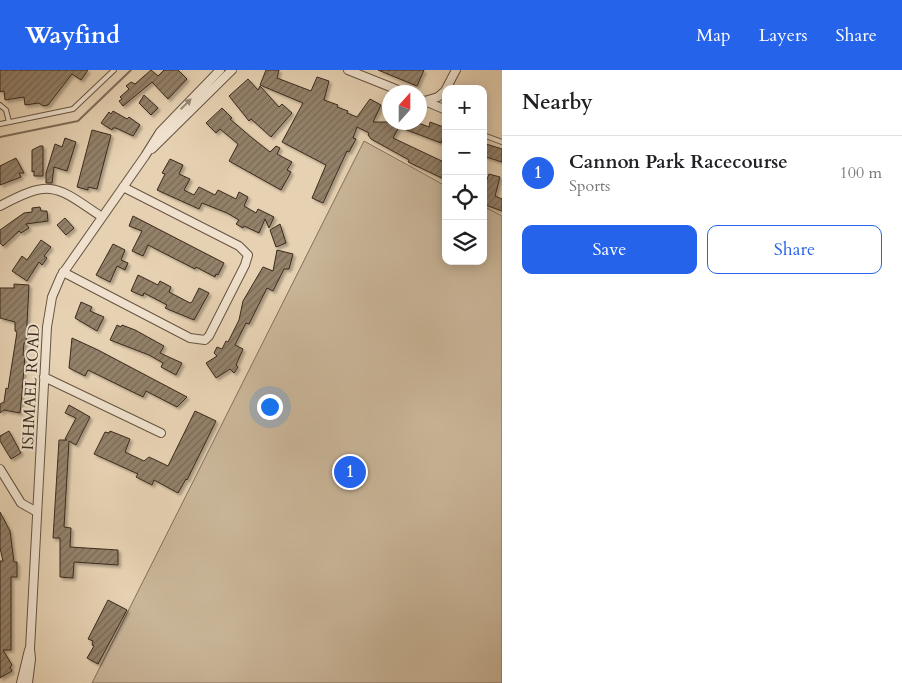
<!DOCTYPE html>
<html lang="en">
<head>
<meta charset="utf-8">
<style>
	body { margin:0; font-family:Cardo,serif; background:#f6f6f6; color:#202124 }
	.controls { position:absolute; right:15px; top:15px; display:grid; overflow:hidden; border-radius:10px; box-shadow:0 2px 12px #0003 }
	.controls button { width:45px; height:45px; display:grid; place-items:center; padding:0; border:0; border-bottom:1px solid #e0e0e0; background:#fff; color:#202124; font:25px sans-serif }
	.compass { position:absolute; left:382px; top:15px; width:45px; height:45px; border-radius:50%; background:#fff; box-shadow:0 2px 12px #0003; rotate:21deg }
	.you { position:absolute; left:269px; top:336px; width:18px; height:18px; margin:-12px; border:4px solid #fff; border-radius:50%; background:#1a73e8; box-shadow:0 0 0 8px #1a73e833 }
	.badge { display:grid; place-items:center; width:32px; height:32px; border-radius:50%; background:#2563eb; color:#fff; font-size:16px; font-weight:700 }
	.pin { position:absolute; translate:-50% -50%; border:2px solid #fff; box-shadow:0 1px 5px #0006 }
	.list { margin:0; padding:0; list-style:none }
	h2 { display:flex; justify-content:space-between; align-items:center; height:65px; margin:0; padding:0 20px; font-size:21px }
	h2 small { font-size:16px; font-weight:400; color:#757577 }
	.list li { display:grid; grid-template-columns:32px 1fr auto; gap:15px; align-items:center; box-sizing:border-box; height:75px; padding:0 20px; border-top:1px solid #e0e0e0 }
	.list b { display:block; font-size:19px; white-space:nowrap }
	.list p { margin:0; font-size:16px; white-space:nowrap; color:#757577 }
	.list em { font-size:16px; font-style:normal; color:#757577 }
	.actions { display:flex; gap:10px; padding:15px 20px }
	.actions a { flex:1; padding:11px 0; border:1px solid #2563eb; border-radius:10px; text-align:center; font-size:18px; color:#2563eb }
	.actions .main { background:#2563eb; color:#fff }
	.icon { flex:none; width:28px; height:28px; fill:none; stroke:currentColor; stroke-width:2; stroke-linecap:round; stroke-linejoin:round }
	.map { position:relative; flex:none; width:502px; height:613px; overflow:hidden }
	header { display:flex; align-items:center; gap:30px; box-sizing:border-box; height:70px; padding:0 25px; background:#2563eb; color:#fff }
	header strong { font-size:24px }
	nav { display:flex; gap:28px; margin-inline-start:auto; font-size:18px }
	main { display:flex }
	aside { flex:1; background:#fff }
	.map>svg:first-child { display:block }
</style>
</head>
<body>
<header>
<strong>Wayfind</strong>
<nav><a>Map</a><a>Layers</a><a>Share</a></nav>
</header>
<main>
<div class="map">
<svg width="502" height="613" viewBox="0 0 502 613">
	<defs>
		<pattern id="building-hatch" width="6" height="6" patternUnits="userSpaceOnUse" patternTransform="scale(1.25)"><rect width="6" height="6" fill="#93816a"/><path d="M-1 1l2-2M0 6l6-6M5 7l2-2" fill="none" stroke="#796a56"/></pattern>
		<filter id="shadow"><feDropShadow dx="2.5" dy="2.5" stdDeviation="1" flood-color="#0004"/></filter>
	</defs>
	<rect width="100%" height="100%" fill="#e6d1b2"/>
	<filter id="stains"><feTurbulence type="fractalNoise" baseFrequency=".004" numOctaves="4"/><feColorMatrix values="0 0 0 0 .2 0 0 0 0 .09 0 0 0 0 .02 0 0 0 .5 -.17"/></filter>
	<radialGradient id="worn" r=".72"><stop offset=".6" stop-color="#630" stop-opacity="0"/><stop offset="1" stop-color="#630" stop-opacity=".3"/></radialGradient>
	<path fill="#c9b598" stroke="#82705a" d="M364,71L446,116V191H483V136L502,146V613H92Z"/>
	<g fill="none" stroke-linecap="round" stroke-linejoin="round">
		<path stroke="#7e6c57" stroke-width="2" d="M0,67L78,51L131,0"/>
	</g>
	<path fill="url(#building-hatch)" stroke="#3a2a1b" filter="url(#shadow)" d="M0,0H88L81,10L72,4L48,35L43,36L39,33L25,35L24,27L5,30L4,21L0,22Z
		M151,0L158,6L164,0H178L187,9L168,29L152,12L123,36L119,31L122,29L120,27L129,19L126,16L131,12L135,14Z
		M266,0H279L277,8L311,21L317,7L329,11L324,30L338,35L337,37L348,41L347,43L357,47L370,29L381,35L373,52H416L429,57L430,52L446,58V72L442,70L441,73L399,57L393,68L446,93V110L408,92L409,90L371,69L368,65L369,63L357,57L353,68L356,69L349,82L347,81L323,133L312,128L326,95L282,72L303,33L260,15Z
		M378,0H424L417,16Z
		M248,9L258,20L260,16L279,37L282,34L292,43L271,67L251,49L249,51L229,26Z
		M144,25L158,38L151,45L139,33Z
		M222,38L232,48L230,49L251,67L270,82L276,76L280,78L277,84L292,92L287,100L291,102L281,120L229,91L238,74L220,59L216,63L206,53Z
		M113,41L127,49L129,47L140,55L133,66L116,58H113L112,60L101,53L109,42L111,44Z
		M92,60L111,65L97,119L88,117V120L77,117Z
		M65,68L76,72L67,101L54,97L52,113H46V103L55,74L62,77Z
		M483,73L502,79V92L483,86Z
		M40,76H43V106H34V101L32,102V80Z
		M16,88L24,103H19L21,107L0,115V96Z
		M170,89L183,95L179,104L190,109L184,120L194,125L199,117L215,125L218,120L236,129L239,122L248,127L244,136L256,143L258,139L274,147L269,158L265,149L259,163L244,156L243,158L236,154L239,150L227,143L202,133L199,139L157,120L165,104L162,103Z
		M489,104L500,107L495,126L502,129V141L483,134V120Z
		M40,137L41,141H47L48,151L26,154L29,158L21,163L19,161L3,176L0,173V160L24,143L32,142V138Z
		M133,146L224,193L218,205L216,204L215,207L196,197L195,199L148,175L143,186L132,181L142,161L129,156Z
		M65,148L74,158L66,165L57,155Z
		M280,154L286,173L276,177L270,160Z
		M41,170L51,177L44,186L47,188L42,195L39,192L27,211L12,201L22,186L27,190Z
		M113,174L125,180L121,190L128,193L125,200L117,196L110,212L96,205Z
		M277,180L293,184L289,199H284L273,221L267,218L249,254L246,253L235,275L243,279L236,295L238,297L234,303L230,299L216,308L206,293L217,286L214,283L217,277L222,279L226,271L228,272L239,250L243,231L263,197L273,201Z
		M138,205L158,215L160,211L171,217L169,222L190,233L192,232L199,218L209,223L194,250L165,238L167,235L144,223L143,226L131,221Z
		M14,214L29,215L26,273H24L23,285H25L22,323L20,343L4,340L0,343V334L4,332L6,318L8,319L17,262L15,261V252L0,248V218H14Z
		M81,232L92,237L90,241L104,247L97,261L75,248Z
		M117,255L121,257L122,255L135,260L164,276L160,283L182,293L176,305L161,297L163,293L149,285L110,270Z
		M72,268L98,280L187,327L177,337L146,321L143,327L88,300L85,306L69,298Z
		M69,335L90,347L76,375L69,371L64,457L71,458L70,477L118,480V495L74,492L73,508L60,507V468H53L59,370H67L65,369L76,348L65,343Z
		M195,341L216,351L187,410L186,409L178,423L154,410L152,415L136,407L138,404L94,384L105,362L109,363L110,361L130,369L125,382L144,391L149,387L168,396Z
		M9,361L21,383L11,389L0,371V366Z
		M0,442L10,461L14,492H17V507H11V580H3L12,595L10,597L12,601L0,608V491H3L0,478Z
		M108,530L127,540L98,594L87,588L94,576L92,575L93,571L88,569Z"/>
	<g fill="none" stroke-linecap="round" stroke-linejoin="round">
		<defs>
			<path id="service" d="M0,35L6,40L9,52
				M0,54L73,39L114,0
				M483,65L502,72"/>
			<path id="minor" d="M348,0L403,22
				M446,19L456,0
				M420,29L446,40
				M425,31L438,27L446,20
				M152,79L232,0
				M0,136C52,108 56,116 102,147
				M63,202L190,268L205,270L209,266L245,195L248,185L239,176L123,117
				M44,307L161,363
				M0,399L21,433L37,442
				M21,613L29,580
				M28,613L31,589L30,579L47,257L52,227L61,206L145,86L160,62L220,0"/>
		</defs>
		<use href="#service" stroke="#655441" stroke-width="6"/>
		<use href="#minor" stroke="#655441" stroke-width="10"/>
		<use href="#service" stroke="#efe1cd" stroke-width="4"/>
		<use href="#minor" stroke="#efe1cd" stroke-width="8"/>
	</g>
	<defs><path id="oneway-solid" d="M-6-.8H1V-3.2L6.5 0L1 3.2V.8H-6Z" transform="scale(1.25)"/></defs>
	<use fill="#948674" href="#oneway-solid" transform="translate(186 34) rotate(-45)"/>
	<g text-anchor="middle" stroke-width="4" stroke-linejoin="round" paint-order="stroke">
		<g font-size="16" fill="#3a2a1b" stroke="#efe1cd">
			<text transform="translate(30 317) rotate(-87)" y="6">ISHMAEL ROAD</text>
		</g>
	</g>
	<rect width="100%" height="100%" filter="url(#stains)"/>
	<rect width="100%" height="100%" fill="url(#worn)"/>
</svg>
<div class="controls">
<button>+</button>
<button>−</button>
<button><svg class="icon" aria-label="locate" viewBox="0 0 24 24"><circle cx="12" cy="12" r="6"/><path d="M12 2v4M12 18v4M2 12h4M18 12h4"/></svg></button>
<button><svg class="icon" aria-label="layers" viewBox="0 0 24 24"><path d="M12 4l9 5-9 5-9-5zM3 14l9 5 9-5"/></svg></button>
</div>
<svg class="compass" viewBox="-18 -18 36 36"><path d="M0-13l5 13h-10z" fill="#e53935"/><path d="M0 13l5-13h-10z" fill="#757577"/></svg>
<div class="you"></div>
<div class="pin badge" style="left:350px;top:402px">1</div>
</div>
<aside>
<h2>Nearby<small></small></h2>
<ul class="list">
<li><span class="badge">1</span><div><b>Cannon Park Racecourse</b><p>Sports</p></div><em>100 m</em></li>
</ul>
<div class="actions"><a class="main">Save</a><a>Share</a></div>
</aside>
</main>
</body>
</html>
